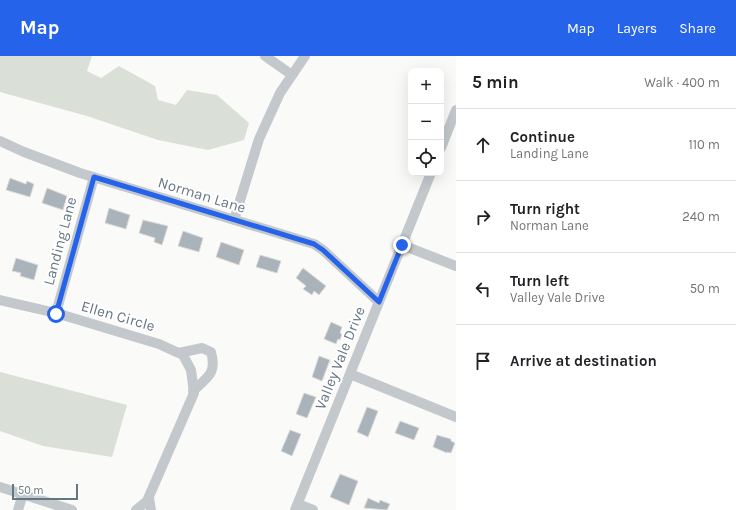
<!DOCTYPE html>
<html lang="en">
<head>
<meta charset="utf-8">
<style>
	body { margin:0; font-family:Karla,sans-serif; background:#f6f6f6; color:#202124 }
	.controls { position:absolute; right:12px; top:12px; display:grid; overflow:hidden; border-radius:8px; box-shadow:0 4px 16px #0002 }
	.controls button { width:36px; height:36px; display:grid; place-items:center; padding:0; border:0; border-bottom:1px solid #e0e0e0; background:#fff; color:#202124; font:20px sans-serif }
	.scale { position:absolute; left:12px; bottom:10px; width:66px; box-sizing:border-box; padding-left:4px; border:2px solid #657683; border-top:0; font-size:11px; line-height:14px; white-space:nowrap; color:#657683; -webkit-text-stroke:3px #fff; paint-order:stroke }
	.stop { position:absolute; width:12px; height:12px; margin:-9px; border:3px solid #2563eb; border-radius:50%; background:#fff }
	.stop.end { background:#2563eb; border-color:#fff; box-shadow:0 1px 4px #0008 }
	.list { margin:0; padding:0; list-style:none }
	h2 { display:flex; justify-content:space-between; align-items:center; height:52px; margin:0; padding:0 16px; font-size:17px }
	h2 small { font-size:13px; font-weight:400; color:#757577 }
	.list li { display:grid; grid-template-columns:26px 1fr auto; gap:12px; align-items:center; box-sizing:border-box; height:72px; padding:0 16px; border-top:1px solid #e0e0e0 }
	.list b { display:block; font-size:15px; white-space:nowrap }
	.list p { margin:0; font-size:13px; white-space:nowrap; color:#757577 }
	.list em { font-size:13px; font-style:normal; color:#757577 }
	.icon { flex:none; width:22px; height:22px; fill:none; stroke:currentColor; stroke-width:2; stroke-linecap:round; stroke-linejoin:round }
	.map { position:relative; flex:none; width:456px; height:454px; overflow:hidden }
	header { display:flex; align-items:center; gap:24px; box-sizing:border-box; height:56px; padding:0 20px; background:#2563eb; color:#fff }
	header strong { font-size:19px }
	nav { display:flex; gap:22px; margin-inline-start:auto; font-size:14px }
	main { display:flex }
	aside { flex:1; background:#fff }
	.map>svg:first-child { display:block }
</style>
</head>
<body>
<header>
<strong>Map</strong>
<nav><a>Map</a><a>Layers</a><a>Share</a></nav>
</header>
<main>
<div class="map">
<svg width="456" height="454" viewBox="0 0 456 454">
	<rect width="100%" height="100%" fill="#fafaf8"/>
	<path fill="#dadfd7" d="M0,0H92L87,15L101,22L119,10L155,30L158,44L176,49L187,34L217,39L249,67L244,84L208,94L158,84L87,60L0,36Z
		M0,316L127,349L112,401L43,390L0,375Z"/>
	<path fill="#aab3b9" stroke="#dcdcda" d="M10,122L26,128L27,125L34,128L30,141L6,134Z
		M47,132L67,140L63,154L42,147Z
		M109,152L130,159L126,173L105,167Z
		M143,164L168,170L162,189L154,186L155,182L139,177Z
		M183,175L203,182L199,196L178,190Z
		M221,186L244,194L239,209L216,201Z
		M260,199L281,205L277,217L256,211Z
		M16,202L38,209L34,224L20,220L21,217L12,215Z
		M303,212L326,230L319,239L314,235L312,239L303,233L306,230L296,222Z
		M331,266L342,271L340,277L342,278L340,284L338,283L336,288L324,283Z
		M319,300L330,304L322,325L312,321Z
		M304,337L316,341L307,362L296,358Z
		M367,351L378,355L368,381L357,376Z
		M400,365L419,372L414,384L395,377Z
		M290,374L301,378L292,400L281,395Z
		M437,379L451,383V385L455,387L451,397L447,396V397L433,391Z
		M340,418L358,425L349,449L330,441Z
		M368,442L379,447L380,444L390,448L387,454L364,452Z"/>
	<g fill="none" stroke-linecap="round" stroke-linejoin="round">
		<path stroke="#c3c8cc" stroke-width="10" d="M265,0L292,19
			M0,85L24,96L80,117L314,188L323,194L379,246
			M441,92L456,54
			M234,164L259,83L280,37L305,0
			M402,189L456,210
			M0,244L56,257L159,288L183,299L191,314L194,337L147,445L136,454
			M56,257L94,121
			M179,297L202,292L211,296C217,317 208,321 193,335
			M350,318L456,361
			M0,431L72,454
			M149,442L151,454
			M298,448L313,454
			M18,454L23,438
			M295,454L431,117"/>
	</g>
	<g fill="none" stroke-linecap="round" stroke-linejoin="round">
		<path stroke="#2563eb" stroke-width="5" d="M56,258L94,121L314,188L323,194L379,246L402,189"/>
	</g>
	<g text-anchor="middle" stroke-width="4" stroke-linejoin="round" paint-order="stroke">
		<g font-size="15" fill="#657683" stroke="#fff">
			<text transform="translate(202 139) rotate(17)" y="5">Norman Lane</text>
			<text transform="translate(60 185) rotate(-75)" y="5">Landing Lane</text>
			<text transform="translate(118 260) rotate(16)" y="5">Ellen Circle</text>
			<text transform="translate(340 302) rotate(-68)" y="5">Valley Vale Drive</text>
		</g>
	</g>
</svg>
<div class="controls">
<button>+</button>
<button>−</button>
<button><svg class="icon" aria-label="locate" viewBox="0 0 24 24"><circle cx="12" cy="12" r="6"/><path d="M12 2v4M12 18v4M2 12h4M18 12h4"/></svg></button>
</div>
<div class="scale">50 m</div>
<div class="stop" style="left:56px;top:258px"></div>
<div class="stop end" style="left:402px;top:189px"></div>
</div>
<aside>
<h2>5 min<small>Walk · 400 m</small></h2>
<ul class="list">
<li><svg class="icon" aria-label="ahead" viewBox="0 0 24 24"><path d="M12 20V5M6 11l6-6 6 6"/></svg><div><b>Continue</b><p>Landing Lane</p></div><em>110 m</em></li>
<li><svg class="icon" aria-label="right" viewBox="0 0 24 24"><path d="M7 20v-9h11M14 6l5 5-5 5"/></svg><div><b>Turn right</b><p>Norman Lane</p></div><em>240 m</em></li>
<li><svg class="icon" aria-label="left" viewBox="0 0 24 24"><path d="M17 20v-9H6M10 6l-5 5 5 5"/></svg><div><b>Turn left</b><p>Valley Vale Drive</p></div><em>50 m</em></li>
<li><svg class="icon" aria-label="arrive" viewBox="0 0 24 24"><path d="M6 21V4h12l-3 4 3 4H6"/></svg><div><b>Arrive at destination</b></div></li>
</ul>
</aside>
</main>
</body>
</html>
